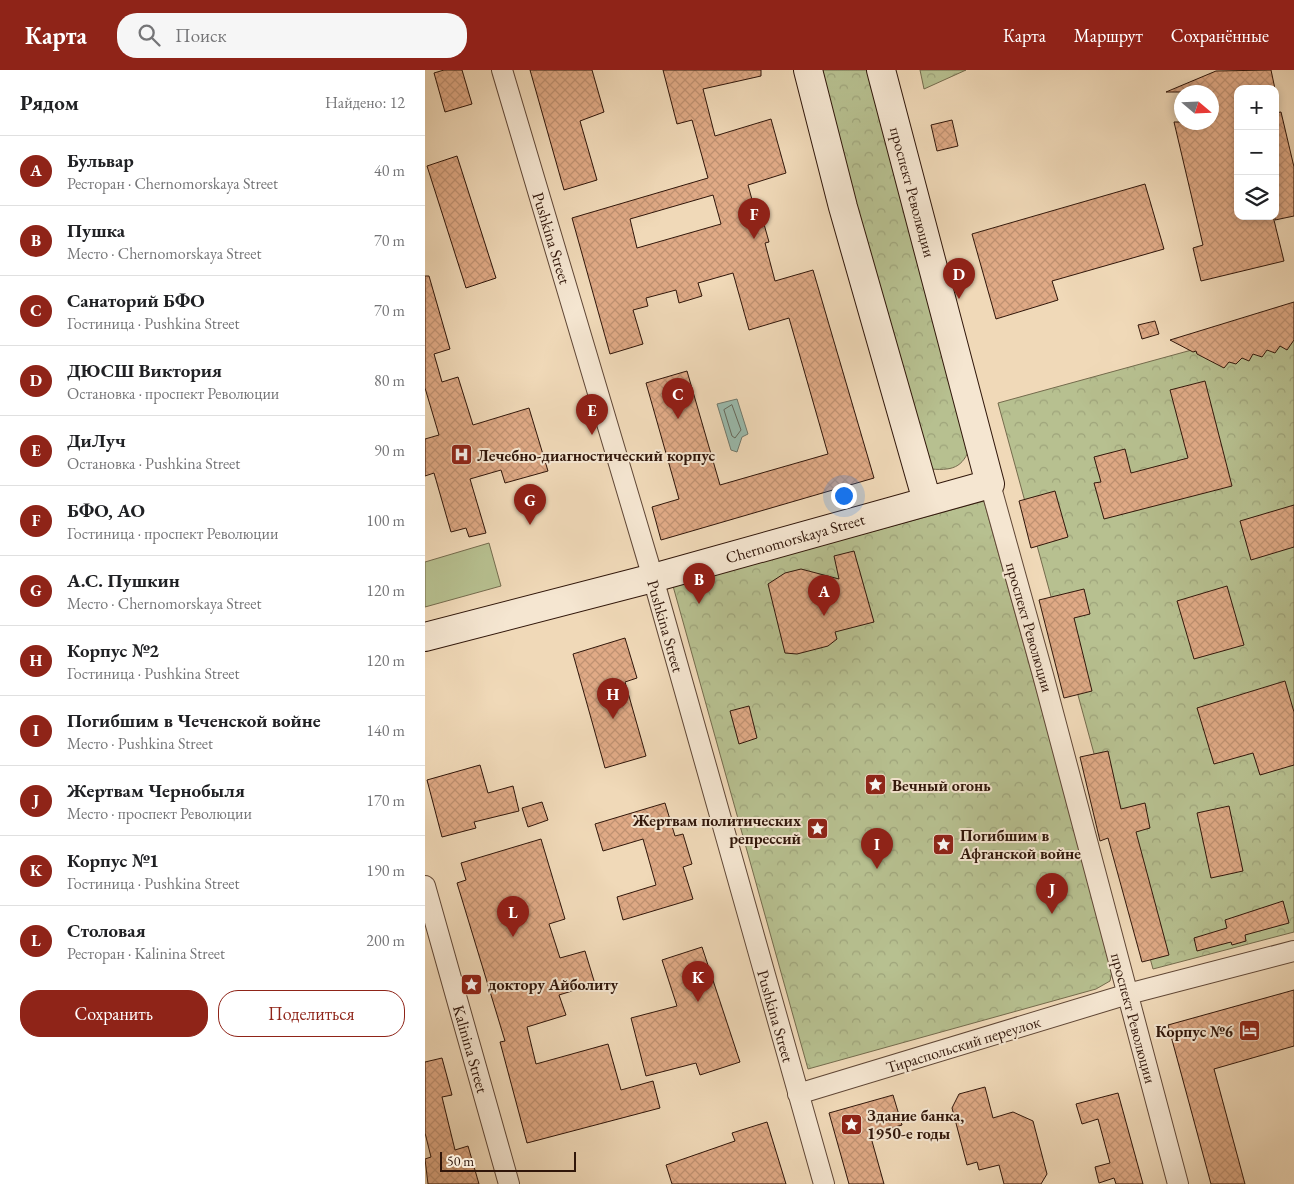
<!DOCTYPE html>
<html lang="ru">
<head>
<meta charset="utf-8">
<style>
	body { margin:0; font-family:"EB Garamond",serif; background:#f6f6f6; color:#202124 }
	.controls { position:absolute; right:15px; top:15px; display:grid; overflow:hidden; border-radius:10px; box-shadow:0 2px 8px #0003 }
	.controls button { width:45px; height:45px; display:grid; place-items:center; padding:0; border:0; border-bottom:1px solid #e0e0e0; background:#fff; color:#202124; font:25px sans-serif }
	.compass { position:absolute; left:749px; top:15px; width:45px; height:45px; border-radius:50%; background:#fff; box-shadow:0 2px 8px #0003; rotate:109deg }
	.scale { position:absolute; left:15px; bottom:12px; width:136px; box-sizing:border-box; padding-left:5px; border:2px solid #30160a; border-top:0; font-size:14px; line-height:18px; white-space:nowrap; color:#30160a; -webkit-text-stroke:4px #f5e6d1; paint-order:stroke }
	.you { position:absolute; left:418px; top:425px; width:18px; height:18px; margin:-12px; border:4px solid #fff; border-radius:50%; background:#1a73e8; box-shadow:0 0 0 8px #1a73e833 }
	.badge { display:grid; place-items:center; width:32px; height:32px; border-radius:50%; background:#8f2418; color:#fff; font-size:16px; font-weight:700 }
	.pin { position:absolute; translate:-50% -41px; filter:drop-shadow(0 1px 2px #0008) }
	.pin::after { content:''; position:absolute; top:26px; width:18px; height:15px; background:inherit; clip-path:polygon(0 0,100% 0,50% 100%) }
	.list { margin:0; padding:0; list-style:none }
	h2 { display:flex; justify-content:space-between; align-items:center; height:65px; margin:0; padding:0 20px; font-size:21px }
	h2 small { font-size:16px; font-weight:400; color:#757577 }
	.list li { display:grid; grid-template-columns:32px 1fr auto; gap:15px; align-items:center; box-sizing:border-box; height:70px; padding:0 20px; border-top:1px solid #e0e0e0 }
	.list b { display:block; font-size:19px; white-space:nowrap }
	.list p { margin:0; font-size:16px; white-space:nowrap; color:#757577 }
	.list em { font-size:16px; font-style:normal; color:#757577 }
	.actions { display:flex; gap:10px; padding:15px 20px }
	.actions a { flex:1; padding:11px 0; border:1px solid #8f2418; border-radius:20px; text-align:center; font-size:18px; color:#8f2418 }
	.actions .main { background:#8f2418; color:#fff }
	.icon { flex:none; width:28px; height:28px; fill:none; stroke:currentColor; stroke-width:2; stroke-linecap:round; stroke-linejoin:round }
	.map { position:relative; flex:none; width:869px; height:1114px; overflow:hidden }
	header { display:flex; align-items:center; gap:30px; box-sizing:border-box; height:70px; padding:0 25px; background:#8f2418; color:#fff }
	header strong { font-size:24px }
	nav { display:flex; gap:28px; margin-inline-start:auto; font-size:18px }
	.search { width:350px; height:45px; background:#f6f6f6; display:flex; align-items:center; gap:12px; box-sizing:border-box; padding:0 18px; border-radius:20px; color:#757577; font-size:19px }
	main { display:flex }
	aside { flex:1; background:#fff }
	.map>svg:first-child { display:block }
</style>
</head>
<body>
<header>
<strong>Карта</strong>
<div class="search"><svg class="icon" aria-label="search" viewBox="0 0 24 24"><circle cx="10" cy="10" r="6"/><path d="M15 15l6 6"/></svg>Поиск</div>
<nav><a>Карта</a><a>Маршрут</a><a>Сохранённые</a></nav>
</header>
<main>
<aside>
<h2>Рядом<small>Найдено: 12</small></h2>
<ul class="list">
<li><span class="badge">A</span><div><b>Бульвар</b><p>Ресторан · Chernomorskaya Street</p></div><em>40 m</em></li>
<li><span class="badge">B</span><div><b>Пушка</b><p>Место · Chernomorskaya Street</p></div><em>70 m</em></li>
<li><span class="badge">C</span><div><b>Санаторий БФО</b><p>Гостиница · Pushkina Street</p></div><em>70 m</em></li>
<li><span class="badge">D</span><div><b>ДЮСШ Виктория</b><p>Остановка · проспект Революции</p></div><em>80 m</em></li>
<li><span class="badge">E</span><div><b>ДиЛуч</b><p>Остановка · Pushkina Street</p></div><em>90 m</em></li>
<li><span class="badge">F</span><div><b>БФО, АО</b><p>Гостиница · проспект Революции</p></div><em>100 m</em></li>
<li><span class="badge">G</span><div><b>А.С. Пушкин</b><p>Место · Chernomorskaya Street</p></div><em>120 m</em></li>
<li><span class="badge">H</span><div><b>Корпус №2</b><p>Гостиница · Pushkina Street</p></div><em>120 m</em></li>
<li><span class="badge">I</span><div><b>Погибшим в Чеченской войне</b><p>Место · Pushkina Street</p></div><em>140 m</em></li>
<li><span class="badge">J</span><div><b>Жертвам Чернобыля</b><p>Место · проспект Революции</p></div><em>170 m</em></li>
<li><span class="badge">K</span><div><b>Корпус №1</b><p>Гостиница · Pushkina Street</p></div><em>190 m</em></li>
<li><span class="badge">L</span><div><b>Столовая</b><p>Ресторан · Kalinina Street</p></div><em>200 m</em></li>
</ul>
<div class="actions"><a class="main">Сохранить</a><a>Поделиться</a></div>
</aside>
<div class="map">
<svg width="869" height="1114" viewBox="0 0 869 1114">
	<defs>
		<pattern id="park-crowns" width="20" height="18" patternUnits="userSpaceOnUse" patternTransform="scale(1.25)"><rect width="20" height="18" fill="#b7c090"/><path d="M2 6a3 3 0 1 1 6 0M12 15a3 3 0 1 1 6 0" fill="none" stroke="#9ea47b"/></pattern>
		<pattern id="building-cross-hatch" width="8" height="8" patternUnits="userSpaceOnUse" patternTransform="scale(1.25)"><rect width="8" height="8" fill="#e0aa86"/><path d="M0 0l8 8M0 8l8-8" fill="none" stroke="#c09272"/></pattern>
	</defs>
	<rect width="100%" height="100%" fill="#f0d9b8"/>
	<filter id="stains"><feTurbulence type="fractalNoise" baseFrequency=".004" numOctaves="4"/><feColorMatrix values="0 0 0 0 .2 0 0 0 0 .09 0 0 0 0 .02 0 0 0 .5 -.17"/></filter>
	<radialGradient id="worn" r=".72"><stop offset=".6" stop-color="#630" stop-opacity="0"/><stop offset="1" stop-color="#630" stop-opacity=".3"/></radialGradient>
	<path fill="#b7c090" stroke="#746b4d" d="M64,473L76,516L0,537V492Z"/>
	<path fill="url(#park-crowns)" stroke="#746b4d" d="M390,0H446L547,372C539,396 531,401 506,399Z
		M495,0H541L499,19Z
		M869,252V862L728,899L573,333Z
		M559,431L688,896L685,911L671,919L383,999L248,516Z"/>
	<path fill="#9abaac" stroke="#70786b" d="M312,329L323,364L317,367L312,382L306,380L292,334Z"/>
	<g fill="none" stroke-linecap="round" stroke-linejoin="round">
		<path stroke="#65685b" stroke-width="1" d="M307,335L316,360L310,368L307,366L299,340Z"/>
	</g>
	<path fill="url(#building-cross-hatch)" stroke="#30160a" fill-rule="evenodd" d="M19,0H37L47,34L20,42L9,3Z
		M105,0H167L179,42L155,51L172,110L139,120Z
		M238,0H336V6L278,19L290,66L346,49L361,103L323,115L332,148L337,147L344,172L340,173L350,211L388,200L449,408L236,470L227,437L254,429L221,313L262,301L295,415L403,384L364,248L324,260L308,203L273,213L277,226L254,233L251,220L221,228L223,236L208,240L218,274L185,284L147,148L283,108L267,50L252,54ZM288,125L296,154L212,178L205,149Z
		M846,0L850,19H813V146H848L859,191L776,211L768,178L778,175L749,52H786V22H741L791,1Z
		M856,42L869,97V146L850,150V43Z
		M527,50L533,76L512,81L506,55Z
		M32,86L71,208L41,218L2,96Z
		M720,114L739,179L627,211L633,230L571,249L547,164Z
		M0,206H4L25,279L9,284L17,312L33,307L48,355L104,338L123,401L80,413L76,400L45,409L61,463L44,467L41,458L26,462L9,403L0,406V369L14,365L0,318Z
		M869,232V270L862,280L855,276L850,283L842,280L837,287L828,284L824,291L817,288L811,294L804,292L799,298L772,284L771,281L768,282L745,270Z
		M730,251L734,264L717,269L713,255Z
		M780,311L807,416L679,449L669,413L676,412L669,387L700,379L706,403L763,388L745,320Z
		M630,421L643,467L606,478L594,431Z
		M869,435V477L826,490L815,451Z
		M429,481L449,552L410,562L412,569L403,576L372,584L360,583L343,514L360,503L376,499L414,509L409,486Z
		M802,516L819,575L769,589L752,531Z
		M659,519L665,544L649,548L667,621L639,628L614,530Z
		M200,568L212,608L200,612L221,686L180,698L148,584Z
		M860,611L869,642V695L835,705L828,683L789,694L772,638Z
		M324,636L332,668L314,674L305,641Z
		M683,681L696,739L720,733L725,758L711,762L744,885L717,892L683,768L675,771L655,687Z
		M55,695L63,723L88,716L94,741L49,752L51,758L17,767L2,710Z
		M117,732L123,750L103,757L97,738Z
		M240,733L250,766L258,764L267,794L258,797L268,829L198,850L192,827L231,815L218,769L178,781L170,754Z
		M804,736L818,801L786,808L772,743Z
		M116,769L140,849L124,854L135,888L160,881L170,914L134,925L141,945L102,957L111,994L183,974L196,1020L228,1011L235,1038L102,1073L75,972L80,971L32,813L41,810L36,793Z
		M858,831L864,853L820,865L821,871L807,875L806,872L772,881L769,868L802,858L800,850Z
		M277,877L315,992L275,1005L271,993L221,1006L206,948L252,936L237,890Z
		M869,920V976L789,999L820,1114H786L743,955Z
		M17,988L27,1025L17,1027L30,1080L43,1076L54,1114H3L0,1089L6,1087L0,1063V992Z
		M560,1017L568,1048L588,1042L608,1051L622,1104L616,1114H579L574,1095L554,1100L552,1092L542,1095L527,1038L534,1024Z
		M693,1023L718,1114H691L689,1108L674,1113L670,1097L685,1093L673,1049L657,1054L651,1034Z
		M468,1025L477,1055L445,1064L459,1114H424L404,1043Z
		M342,1052L361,1114H247L241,1095L310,1071L307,1063Z"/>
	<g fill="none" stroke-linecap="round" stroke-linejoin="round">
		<defs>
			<path id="street" d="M77,0L228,508L399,1114
				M565,414L618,605L753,1114
				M0,816L84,1114
				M373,1024L703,924L869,881"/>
			<path id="secondary" d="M383,0L418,137L502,431
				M0,567L228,508L565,414L456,0"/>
		</defs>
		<use href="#street" stroke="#604736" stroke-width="22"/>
		<use href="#secondary" stroke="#30160a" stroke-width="30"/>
		<use href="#street" stroke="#f5e6d1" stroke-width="20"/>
		<use href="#secondary" stroke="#f5e6d1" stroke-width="28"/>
	</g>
	<defs>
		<symbol id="hospital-square" viewBox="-11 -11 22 22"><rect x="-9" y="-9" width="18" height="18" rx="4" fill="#8f2418" stroke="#f5e6d1"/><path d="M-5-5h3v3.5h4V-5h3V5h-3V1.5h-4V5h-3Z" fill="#fff"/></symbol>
		<symbol id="sight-square" viewBox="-11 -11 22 22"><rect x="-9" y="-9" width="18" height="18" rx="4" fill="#8f2418" stroke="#f5e6d1"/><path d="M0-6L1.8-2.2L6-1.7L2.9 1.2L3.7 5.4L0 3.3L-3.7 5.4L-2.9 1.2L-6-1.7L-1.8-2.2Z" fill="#fff"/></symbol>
		<symbol id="hotel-square" viewBox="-11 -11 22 22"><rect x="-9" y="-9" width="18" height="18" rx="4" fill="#8f2418" stroke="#f5e6d1"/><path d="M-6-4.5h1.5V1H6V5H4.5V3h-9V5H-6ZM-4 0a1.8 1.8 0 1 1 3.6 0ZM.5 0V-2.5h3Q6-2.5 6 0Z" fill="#fff"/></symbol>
	</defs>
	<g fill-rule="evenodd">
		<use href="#hospital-square" x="24" y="372" width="25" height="25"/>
		<use href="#sight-square" x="438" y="702" width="25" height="25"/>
		<use href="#sight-square" x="380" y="746" width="25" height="25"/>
		<use href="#sight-square" x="506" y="762" width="25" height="25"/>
		<use href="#sight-square" x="34" y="902" width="25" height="25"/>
		<use href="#hotel-square" x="812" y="948" width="25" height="25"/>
		<use href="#sight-square" x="414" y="1042" width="25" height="25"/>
	</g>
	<g text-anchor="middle" stroke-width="4" stroke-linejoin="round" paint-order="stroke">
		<g font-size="16" fill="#30160a" stroke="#f5e6d1">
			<text transform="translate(488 122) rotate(75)" y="6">проспект Революции</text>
			<text transform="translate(127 168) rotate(73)" y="6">Pushkina Street</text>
			<text transform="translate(370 468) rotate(-16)" y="6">Chernomorskaya Street</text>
			<text transform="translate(241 556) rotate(74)" y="6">Pushkina Street</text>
			<text transform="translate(605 557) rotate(74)" y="6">проспект Революции</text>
			<text transform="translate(351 946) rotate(74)" y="6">Pushkina Street</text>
			<text transform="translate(709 948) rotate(75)" y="6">проспект Революции</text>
			<text transform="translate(538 974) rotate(-17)" y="6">Тираспольский переулок</text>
			<text transform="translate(46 979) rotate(74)" y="6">Kalinina Street</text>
		</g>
		<g font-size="16" font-weight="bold" fill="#30160a" stroke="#f5e6d1" text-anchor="start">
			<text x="52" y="391">Лечебно-диагностический корпус</text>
			<text x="467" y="721">Вечный огонь</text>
			<text x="376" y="756" text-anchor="end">Жертвам политических<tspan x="376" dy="18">репрессий</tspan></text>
			<text x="535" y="771">Погибшим в<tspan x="535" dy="18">Афганской войне</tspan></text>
			<text x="63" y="920">доктору Айболиту</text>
			<text x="808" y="967" text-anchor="end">Корпус №6</text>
			<text x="442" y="1051">Здание банка,<tspan x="442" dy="18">1950-е годы</tspan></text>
		</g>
	</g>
	<rect width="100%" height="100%" filter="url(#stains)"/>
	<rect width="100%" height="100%" fill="url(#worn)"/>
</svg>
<div class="controls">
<button>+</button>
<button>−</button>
<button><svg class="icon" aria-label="layers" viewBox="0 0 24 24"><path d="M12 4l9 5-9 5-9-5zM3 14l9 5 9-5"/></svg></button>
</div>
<svg class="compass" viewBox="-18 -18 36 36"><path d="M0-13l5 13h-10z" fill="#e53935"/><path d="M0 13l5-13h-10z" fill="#757577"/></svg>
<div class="scale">50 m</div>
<div class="you"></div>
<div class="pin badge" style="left:399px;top:546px">A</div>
<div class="pin badge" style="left:274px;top:534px">B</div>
<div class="pin badge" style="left:253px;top:349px">C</div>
<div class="pin badge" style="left:534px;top:229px">D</div>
<div class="pin badge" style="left:167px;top:365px">E</div>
<div class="pin badge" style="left:329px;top:169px">F</div>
<div class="pin badge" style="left:105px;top:455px">G</div>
<div class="pin badge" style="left:188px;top:649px">H</div>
<div class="pin badge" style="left:452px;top:799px">I</div>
<div class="pin badge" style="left:627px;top:844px">J</div>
<div class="pin badge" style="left:273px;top:932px">K</div>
<div class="pin badge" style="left:88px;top:867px">L</div>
</div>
</main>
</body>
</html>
